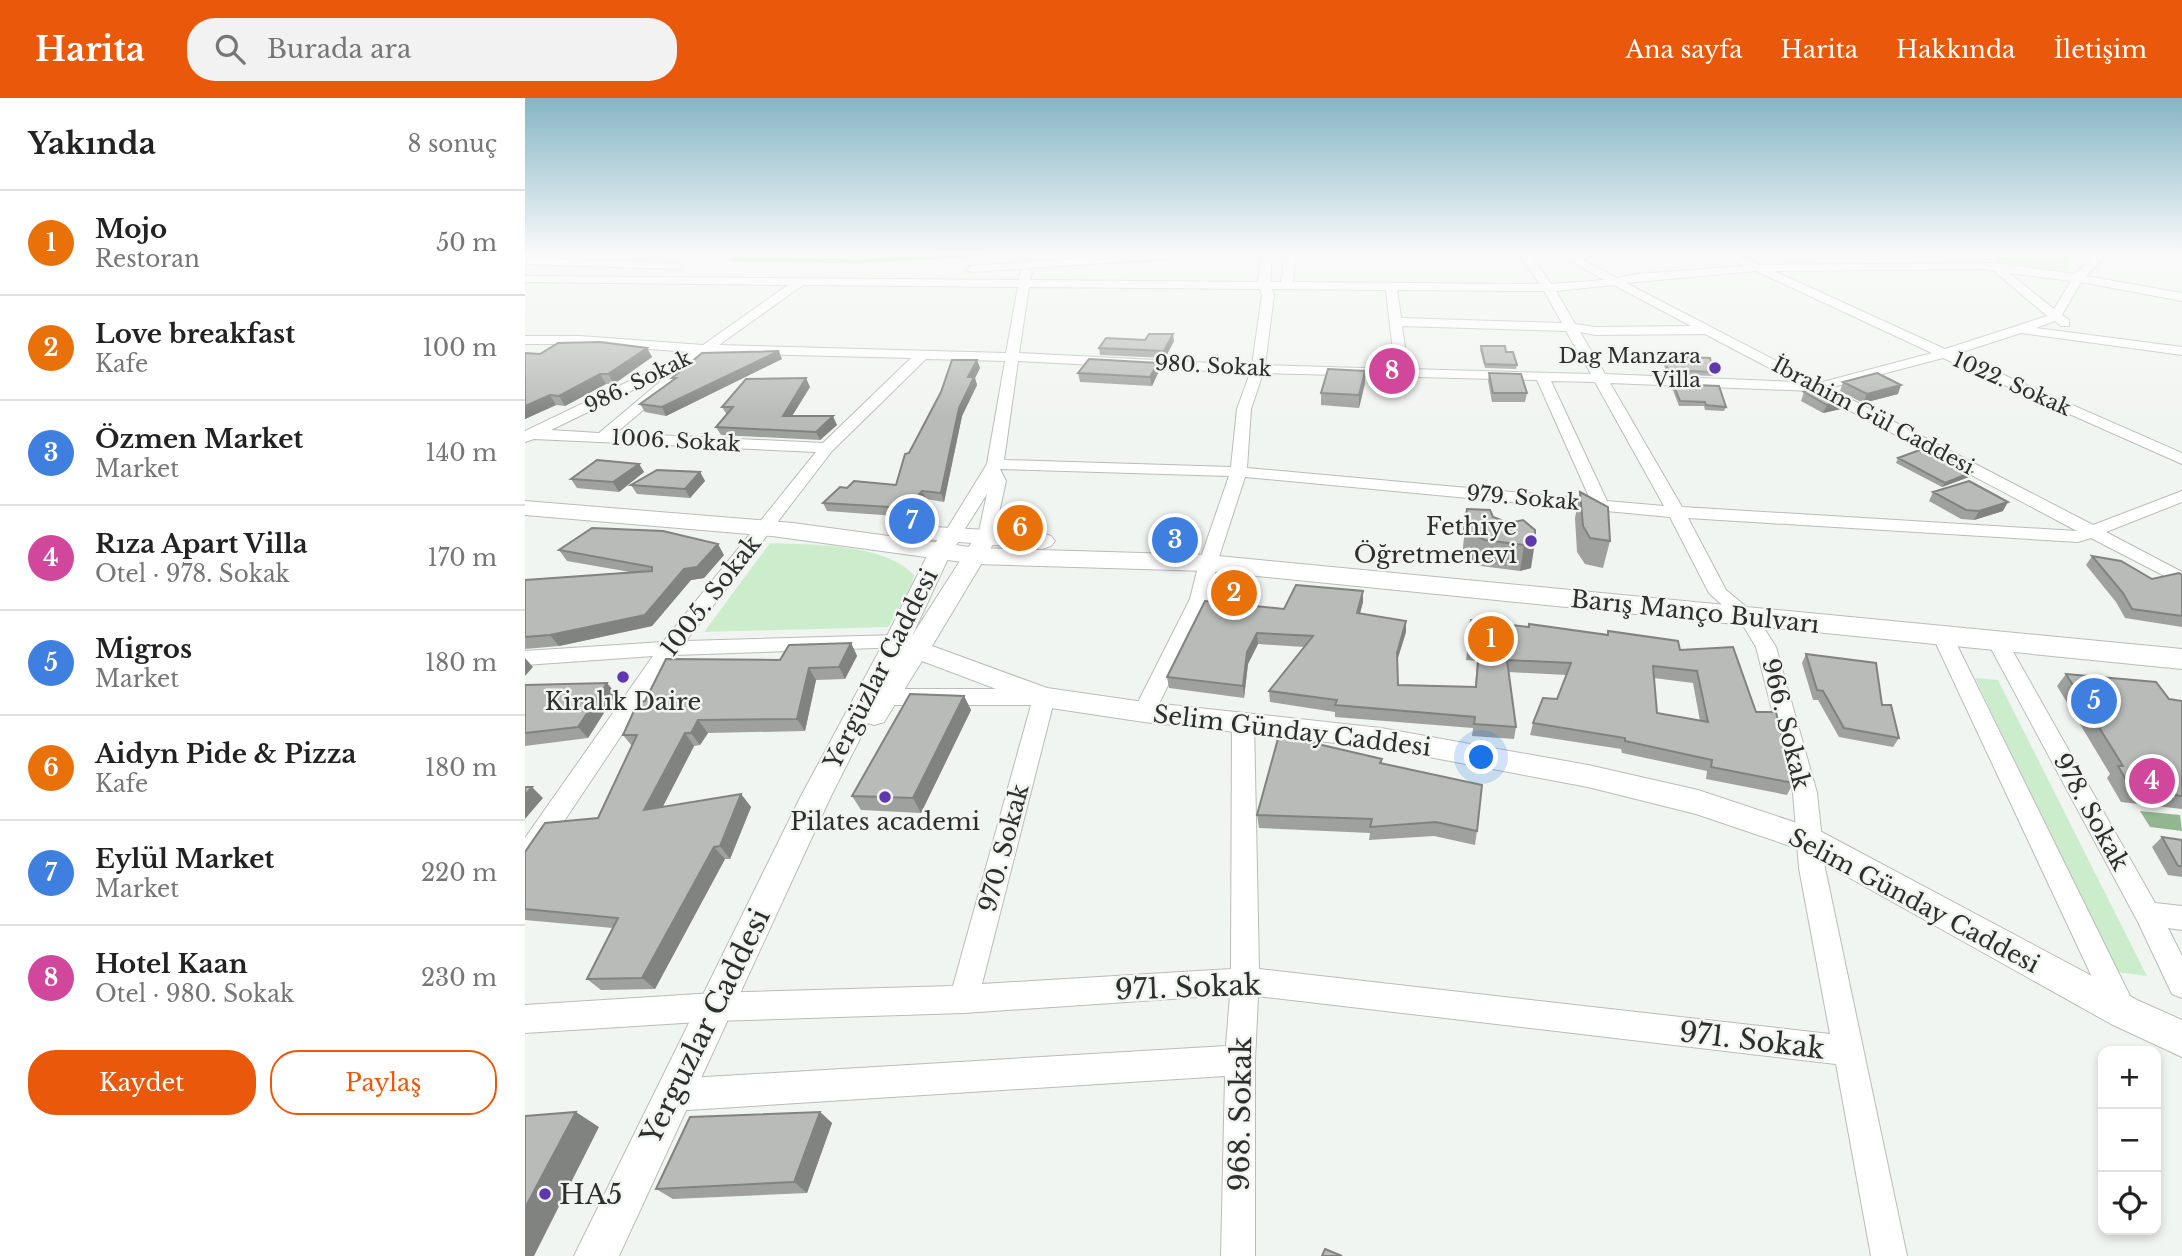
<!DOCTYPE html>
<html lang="tr">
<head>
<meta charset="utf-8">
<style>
	body { margin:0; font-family:"Libre Baskerville",serif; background:#f2f2f2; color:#222 }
	.controls { position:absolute; right:21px; bottom:21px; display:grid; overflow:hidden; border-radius:14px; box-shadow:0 4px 10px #0003 }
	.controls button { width:63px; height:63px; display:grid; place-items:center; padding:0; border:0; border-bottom:2px solid #e0e0e0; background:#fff; color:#222; font:35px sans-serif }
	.you { position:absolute; left:957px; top:660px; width:24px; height:24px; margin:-18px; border:5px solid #fff; border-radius:50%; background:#1a73e8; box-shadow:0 0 0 10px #1a73e833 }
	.badge { display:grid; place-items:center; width:46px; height:46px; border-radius:50%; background:#ea580c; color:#fff; font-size:23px; font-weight:700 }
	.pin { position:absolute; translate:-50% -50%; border:4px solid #fff; box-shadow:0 2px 7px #0006 }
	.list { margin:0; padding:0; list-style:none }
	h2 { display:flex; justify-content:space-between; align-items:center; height:91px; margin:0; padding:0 28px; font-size:30px }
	h2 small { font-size:23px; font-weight:400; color:#767676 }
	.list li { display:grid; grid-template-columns:46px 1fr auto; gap:21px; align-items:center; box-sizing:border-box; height:105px; padding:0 28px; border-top:2px solid #e0e0e0 }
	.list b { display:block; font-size:26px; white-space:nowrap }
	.list p { margin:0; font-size:23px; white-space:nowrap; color:#767676 }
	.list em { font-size:23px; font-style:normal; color:#767676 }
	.actions { display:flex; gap:14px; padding:21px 28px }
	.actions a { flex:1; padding:16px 0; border:2px solid #ea580c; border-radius:28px; text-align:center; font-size:24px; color:#ea580c }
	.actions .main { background:#ea580c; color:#fff }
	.icon { flex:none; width:38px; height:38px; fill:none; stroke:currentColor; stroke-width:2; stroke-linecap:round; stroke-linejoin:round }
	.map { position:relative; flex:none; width:1657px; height:1158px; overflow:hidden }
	header { display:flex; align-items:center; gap:42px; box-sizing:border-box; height:98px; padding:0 35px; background:#ea580c; color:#fff }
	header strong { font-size:33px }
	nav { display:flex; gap:38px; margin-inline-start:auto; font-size:24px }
	.search { width:490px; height:63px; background:#f2f2f2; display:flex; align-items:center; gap:18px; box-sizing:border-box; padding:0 24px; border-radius:28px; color:#767676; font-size:26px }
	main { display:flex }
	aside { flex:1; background:#fff }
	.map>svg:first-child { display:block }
</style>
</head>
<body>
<header>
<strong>Harita</strong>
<div class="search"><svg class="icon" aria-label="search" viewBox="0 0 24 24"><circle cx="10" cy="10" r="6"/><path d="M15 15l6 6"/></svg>Burada ara</div>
<nav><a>Ana sayfa</a><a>Harita</a><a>Hakkında</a><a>İletişim</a></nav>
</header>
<main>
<aside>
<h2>Yakında<small>8 sonuç</small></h2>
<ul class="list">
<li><span class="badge" style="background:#e8710a">1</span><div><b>Mojo</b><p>Restoran</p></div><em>50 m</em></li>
<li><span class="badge" style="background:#e8710a">2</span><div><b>Love breakfast</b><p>Kafe</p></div><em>100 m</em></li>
<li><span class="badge" style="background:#3f7fe0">3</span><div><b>Özmen Market</b><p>Market</p></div><em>140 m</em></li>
<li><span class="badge" style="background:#d1479c">4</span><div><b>Rıza Apart Villa</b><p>Otel · 978. Sokak</p></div><em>170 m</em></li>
<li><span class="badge" style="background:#3f7fe0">5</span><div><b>Migros</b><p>Market</p></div><em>180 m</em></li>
<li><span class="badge" style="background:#e8710a">6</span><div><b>Aidyn Pide &amp; Pizza</b><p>Kafe</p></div><em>180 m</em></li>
<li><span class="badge" style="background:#3f7fe0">7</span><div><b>Eylül Market</b><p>Market</p></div><em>220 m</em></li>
<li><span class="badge" style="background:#d1479c">8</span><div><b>Hotel Kaan</b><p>Otel · 980. Sokak</p></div><em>230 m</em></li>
</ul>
<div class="actions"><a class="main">Kaydet</a><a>Paylaş</a></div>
</aside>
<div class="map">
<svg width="1657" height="1158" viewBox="0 0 1657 1158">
	<rect width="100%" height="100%" fill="#f1f5f1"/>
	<path fill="#ccedcb" d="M1470,156H1550L1535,176L1475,168Z
		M245,445C287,447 359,445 389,477L386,489L363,529L179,534Z
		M1450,580L1473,582L1622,878L1591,874Z"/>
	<path fill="#91b690" d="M1615,713L1655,717L1657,733L1625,729Z"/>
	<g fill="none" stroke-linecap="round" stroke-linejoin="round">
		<path stroke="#91b690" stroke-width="4.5" d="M206,161L333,163L461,156"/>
		<defs>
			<path id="minor" d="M614,156H672L667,159L446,174L440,171L446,168Z
				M737,156H747L745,184H756L760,156H770L768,184L1015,186L994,156H1005L1026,186L1079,182L1033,156H1047L1092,180L1112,176L1219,168L1198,156H1213L1235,167L1470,165L1550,176L1571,156H1582L1561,178L1657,195V203L1556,184L1537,217L1544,222V228H1536L1530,223L1511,230L1657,249V257L1496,235L1431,256L1657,355V366L1418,260L1304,290L1568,427L1657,393V404L1581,434L1657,474V487L1566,440L1553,444L1163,420L1201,492L1230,516L1251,549L1292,695L1300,770L1382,1158H1346L1311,966L733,898L730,962V1158H696L700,978L147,1013L136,1008L131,997L136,986L147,981L701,948L705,897L439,915L189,923L0,935V907L189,895L428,888L506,607H345L337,604L334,599L337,594L345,591H519L527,594L530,599L457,886L706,871L707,623L710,617L718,615L726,617L729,623L734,871L1305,936L1274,770L1268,695L1231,549L1216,524L1184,495L1145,419L720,379L692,465L685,501L630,614L627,620L619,622L611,620L608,614L665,501L674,465L704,378L475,371L481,383L468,442H456L453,438L462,396L434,440H422L419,436L462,366L480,263L401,261L307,353L161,543L372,537L379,539L382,544L379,549L150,557L9,768L0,771V740L128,558L0,567V553L138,544L291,354L9,341L0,344V333L165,254L55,246H0V238H55L178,247L263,187L0,184V178L494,182L495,174L501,171L507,174L505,182L733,184ZM1457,171L1469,173L1522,218L1420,251L1249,173ZM1231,173L1407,255L1294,285L1101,185ZM1484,175L1546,183L1529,211ZM278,187L493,189L481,255L194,247ZM1089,187L1166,228L1070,229L1050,226L1031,193ZM504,189L735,191L737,197L727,267L494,255ZM747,191L861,192L870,271L740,267L749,197ZM872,192L1019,193L1037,225L876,220ZM877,228L1041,233L1066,276L883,271ZM1055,234L1070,237L1180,236L1271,284L1080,276ZM183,255L386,260L298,345L91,335L163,274L165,271L159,267ZM493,263L725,275L712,311L706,369L479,362ZM149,272L74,335L26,332ZM738,275L1012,282L1065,401L722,370L726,311ZM1026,283L1070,284L1139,408L1082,403ZM1085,285L1288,293L1552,433L1157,409Z
				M0,160L152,165L158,168L152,171L0,166Z
				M1417,530L1424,532L1427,537L1608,904L1613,914L1608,924L1598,928L1588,924L1407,537L1410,532Z
				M1472,536L1479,538L1482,543L1630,805L1657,808V832L1643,830L1657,858V900L1647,896L1613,824L1462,543L1465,538Z"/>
			<path id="tertiary" d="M428,429L436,431L439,436L426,454L387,538L454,433H470L473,438L407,548L522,590L619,604L856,630L1063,667L1173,692L1293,732L1612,902L1657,922V959L1586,926L1271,750L1171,716L1063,689L856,650L619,624L519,609L397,563L359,624L349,627L343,625L306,698L94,1158H49L276,698L359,544L404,454L420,431Z"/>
			<path id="secondary" d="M0,403L268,425L452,450L683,457L1657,551V571L683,473L452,466L247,438L0,417Z
				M409,429L517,435L526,438L530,443L526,448L517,451L400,441L397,436L400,431Z"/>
		</defs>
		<use href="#minor" stroke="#b9bcb8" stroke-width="2"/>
		<use href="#tertiary" stroke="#b9bcb8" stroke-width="2"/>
		<use href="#secondary" stroke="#b9bcb8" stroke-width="2"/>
		<use href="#minor" fill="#fff" fill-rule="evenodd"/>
		<use href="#tertiary" fill="#fff" fill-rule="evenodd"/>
		<use href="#secondary" fill="#fff" fill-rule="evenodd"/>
	</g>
	<path fill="#9ea19e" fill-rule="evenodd" d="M649,243L640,260L575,257L574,250Z
		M956,248L981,254L992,267L991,271L960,270L955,252Z
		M122,250L127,259L89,286H81L40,308L31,307L0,321L15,256Z
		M1138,258L1189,274L1188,278L1142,276L1137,262Z
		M257,261L141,318L120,314L115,306L148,282L147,280Z
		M452,262L455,270L450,280L452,287L437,318L419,404L401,401L385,419L302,413L298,405L322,390L371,387L384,355Z
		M634,273L627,288L555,284L553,275Z
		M840,273V285L834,310L796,307V295Z
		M964,275L1002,295L1000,304H967L963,283Z
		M1318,284L1373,296L1338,305L1315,293Z
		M1148,286L1201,309L1199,313L1180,312L1179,308H1154L1147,290Z
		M285,289L267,318L312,327L295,342L196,337L191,329L202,317L197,309Z
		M1279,294L1319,302L1316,311L1298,315L1276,303Z
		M1373,360L1447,374L1444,379L1417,389L1371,365Z
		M114,366L119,374L94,394L52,390L46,381Z
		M175,374L180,383L165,400L112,396L106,387Z
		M1055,394L1085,443L1078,470L1060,466L1052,454L1050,420Z
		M1408,394L1478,413L1449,422L1436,421L1404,403Z
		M942,411L984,425L998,422L1006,470L995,473L956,468L937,459Z
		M34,452L199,457L179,480L166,482L127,528L34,548L0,551V482L105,474L42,463Z
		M1567,458L1627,481L1657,477V529L1600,520L1591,504L1561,467Z
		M838,493V504L835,515L881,534L872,563L873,587L950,589L952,563L941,562L946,522L1004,529L1082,536L1083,533L1155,552L1231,614L1268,685L1262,697L1181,681L1182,673L1097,655L1096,651L1005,637L1008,625L1032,601L1041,577L983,574L991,629L989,641L947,638L948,630L810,619V614L745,604L744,593L779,549L733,546L723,566L719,600L644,590L642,579L759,511ZM1129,580L1168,585L1175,623L1132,615Z
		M326,545L332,558L320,581L291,582L280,633L183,635L175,647L169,648L137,709L216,696L226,709L205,761H200L130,891L76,892L62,881L88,830L0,822V754L73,720L107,648L98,637L120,603L255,562Z
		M1281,556L1357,607L1374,640L1368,649L1314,639L1293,602H1288L1277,565Z
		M1541,576L1644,601L1657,603V711L1596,704L1582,680L1585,676L1532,588Z
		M82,585L91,596L63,640L0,648V587Z
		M439,598L446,612L396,715L336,712L327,698Z
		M857,661V666L952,733L950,747L909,738L844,742L845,735L734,730L732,717Z
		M1637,739L1657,742V779L1643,777L1627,749Z
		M295,1014L307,1025L282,1095L148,1101L131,1091Z"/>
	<path fill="#818381" d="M648,236L649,243L640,260L639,253Z
		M122,250L127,259L89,286L83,276Z
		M254,253L257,261L141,318L137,309Z
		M452,262L455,270L450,280L452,287L437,318L419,404L416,395L434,310L443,279Z
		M633,265L634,273L627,288L625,279Z
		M840,273V285L834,310V297Z
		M75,276L81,286L40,308L34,298Z
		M281,280L285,289L262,326L258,318Z
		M1376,287L1373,296L1338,305L1342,296Z
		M25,297L31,307L0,321V308Z
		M1319,302L1316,311L1298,315L1302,307Z
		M308,318L312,327L295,342L291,334Z
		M114,366L119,374L94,394L88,384Z
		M175,374L180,383L165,400L160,391Z
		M1447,374L1444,379L1417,389L1420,385Z
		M397,393L401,401L385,419L381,410Z
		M1483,404L1478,413L1449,422L1454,413Z
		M1010,444L1006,470L995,473L999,447Z
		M193,446L199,457L179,480L166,482L127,528L34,548L25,537L159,471Z
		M838,493V504L832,526V515Z
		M881,523V534L871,566L872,555Z
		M732,535L733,546L723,566L719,600L718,588L722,554Z
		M326,545L332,558L320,581L314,569Z
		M0,560L8,569L0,578Z
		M284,570L291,582L280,633L272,621Z
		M82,585L91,596L63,640L53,629Z
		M439,598L446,612L396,715L388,700Z
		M173,622L183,635L175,647L166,635Z
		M160,635L169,648L130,724L119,712Z
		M7,689L18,700L0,721V697Z
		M216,696L226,709L205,761L195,748Z
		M189,749L200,761L130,891L117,880Z
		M51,1014L74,1029L9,1158H0V1110Z
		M295,1014L307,1025L282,1095L269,1084Z"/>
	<path fill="#b8bbb8" stroke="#818381" stroke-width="2" fill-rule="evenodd" d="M624,236H648L639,253L574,250L581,240L620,242Z
		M75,244L122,250L83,276H75L34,298L25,297L0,308V255L15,256L33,245Z
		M956,248H980L981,254H988L992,267L960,266Z
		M254,253L137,309L115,306L151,280H147L177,255Z
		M1138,258L1185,260L1189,274L1143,272Z
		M564,261L633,265L625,279L553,275Z
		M427,262H452L443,279H449L434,310L416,395L397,393L381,410L298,405L315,389L322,390L329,383L371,387L380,356L384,355L416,294Z
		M803,271L840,273L834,297L796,295Z
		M964,275L996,276L1002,295H968Z
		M1352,275L1376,287L1342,296L1318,284Z
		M281,280L258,318H308L291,334L191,329L208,309H197L221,281Z
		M1148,286L1194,288L1201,309L1181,307L1180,304L1155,303Z
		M1296,290L1319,302L1302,307L1279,294Z
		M1400,350L1447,374L1420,385L1373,360Z
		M72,362L114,366L88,384L46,381Z
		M132,372L175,374L160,391L106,387Z
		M1444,383L1483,404L1454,413L1441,412L1408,394Z
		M1055,394L1083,409L1085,443L1065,440L1058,428Z
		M942,411L965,412L968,419L984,425L998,422L1010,432V444L999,447L960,442L939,433Z
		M67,430L138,433L193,446L172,469L159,471L120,517L25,537L0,539V482L127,473V469L34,452Z
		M1567,458L1596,463L1627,481L1654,475L1657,477V518L1607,511L1598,495Z
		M771,487L838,493L832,515L881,523L872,555L873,587L951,589L954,552L942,550L946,522L1004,529V526L1083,537V533L1153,543L1155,552L1208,549L1231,614H1251L1268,685L1186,669L1187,662L1100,643V640L1008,625L1018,600L1032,601L1046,565L982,562L991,629L949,626L950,619L810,607L812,602L744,593L788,538L732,535L722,554L718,588L642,579L680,503L759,511ZM1128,568L1172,573L1183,624L1132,615Z
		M326,545L314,569L284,570L272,621L173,622L166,635H160L119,712L216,696L195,748L189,749L117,880L62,881L93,820L0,811V754L20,725L73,720L112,637H98L113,604L120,603L141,561L255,562L264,547Z
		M1281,556L1351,565L1357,607H1366L1374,640L1319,630L1298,593L1292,592Z
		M1541,576L1631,584L1644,601L1657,603V698L1607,692L1593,668H1598Z
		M82,585L53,629L0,635V587Z
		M385,596L439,598L388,700L327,698Z
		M754,637L857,661L855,665L957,687L952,733L911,724L845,729L847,721L732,717Z
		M0,689H7L0,697Z
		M1637,739L1657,742V768H1653Z
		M51,1014L0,1110V1018Z
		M295,1014L269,1084L131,1091L165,1019Z
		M800,1151L817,1158H797Z"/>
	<linearGradient id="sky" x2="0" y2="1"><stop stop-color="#85b5c5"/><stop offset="0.49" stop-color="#f9faf9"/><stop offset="1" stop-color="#f9faf9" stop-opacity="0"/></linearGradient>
	<rect width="1657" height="318" fill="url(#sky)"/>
	<g fill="#6037ae" stroke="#f1f5f1" stroke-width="2.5">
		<circle cx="1190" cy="270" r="7"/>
		<circle cx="1006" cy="443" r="7"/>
		<circle cx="98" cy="579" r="7"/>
		<circle cx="360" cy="699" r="7"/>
		<circle cx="20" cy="1096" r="7"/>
	</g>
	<g text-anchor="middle" stroke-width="5" stroke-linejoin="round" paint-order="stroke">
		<g font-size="21" fill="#2d2e2d" stroke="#f1f5f1" text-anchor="end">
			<text x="1176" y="265">Dag Manzara<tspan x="1176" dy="24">Villa</tspan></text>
		</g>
		<g font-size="21" fill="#2d2e2d" stroke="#f1f5f1">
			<text transform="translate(688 268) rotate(3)" y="7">980. Sokak</text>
			<text transform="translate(113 284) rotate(-26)" y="7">986. Sokak</text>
			<text transform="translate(1487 286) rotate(24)" y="7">1022. Sokak</text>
			<text transform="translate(1348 318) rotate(28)" y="7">İbrahim Gül Caddesi</text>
			<text transform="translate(151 343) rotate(3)" y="7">1006. Sokak</text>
			<text transform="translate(998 400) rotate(5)" y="7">979. Sokak</text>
		</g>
		<g font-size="24" fill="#2d2e2d" stroke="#f1f5f1">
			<text x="992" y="437" text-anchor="end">Fethiye<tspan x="992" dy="28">Öğretmenevi</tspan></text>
			<text x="98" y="612">Kiralık Daire</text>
			<text x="360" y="732">Pilates academi</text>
		</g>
		<g font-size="24" fill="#2d2e2d" stroke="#f1f5f1">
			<text transform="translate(186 498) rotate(-52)" y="8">1005. Sokak</text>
			<text transform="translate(1170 514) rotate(6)" y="8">Barış Manço Bulvarı</text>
			<text transform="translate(356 571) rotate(-63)" y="8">Yergüzlar Caddesi</text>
			<text transform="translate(1261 626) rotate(76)" y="8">966. Sokak</text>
			<text transform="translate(767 633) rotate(7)" y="8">Selim Günday Caddesi</text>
			<text transform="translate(1566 714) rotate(61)" y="8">978. Sokak</text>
			<text transform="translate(479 750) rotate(-75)" y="8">970. Sokak</text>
			<text transform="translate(1389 803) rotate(28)" y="8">Selim Günday Caddesi</text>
		</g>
		<g font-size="28" fill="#2d2e2d" stroke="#f1f5f1">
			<text transform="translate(663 889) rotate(-2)" y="10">971. Sokak</text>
			<text transform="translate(180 928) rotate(-64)" y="10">Yerguzlar Caddesi</text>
			<text transform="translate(1227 942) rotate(7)" y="10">971. Sokak</text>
			<text transform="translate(715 1016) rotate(-89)" y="10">968. Sokak</text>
		</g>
		<g font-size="28" fill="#2d2e2d" stroke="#f1f5f1" text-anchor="start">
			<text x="34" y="1106">HA5</text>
		</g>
	</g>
</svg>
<div class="controls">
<button>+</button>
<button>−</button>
<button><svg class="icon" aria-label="locate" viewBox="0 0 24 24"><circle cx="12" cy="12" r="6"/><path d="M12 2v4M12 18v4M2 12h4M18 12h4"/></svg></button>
</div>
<div class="you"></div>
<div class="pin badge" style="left:966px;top:541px;background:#e8710a">1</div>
<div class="pin badge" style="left:709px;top:495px;background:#e8710a">2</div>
<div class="pin badge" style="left:650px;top:442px;background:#3f7fe0">3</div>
<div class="pin badge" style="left:1627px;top:683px;background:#d1479c">4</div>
<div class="pin badge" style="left:1569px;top:603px;background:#3f7fe0">5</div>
<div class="pin badge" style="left:495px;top:430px;background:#e8710a">6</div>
<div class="pin badge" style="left:387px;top:423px;background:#3f7fe0">7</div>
<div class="pin badge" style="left:867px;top:273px;background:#d1479c">8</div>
</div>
</main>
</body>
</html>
